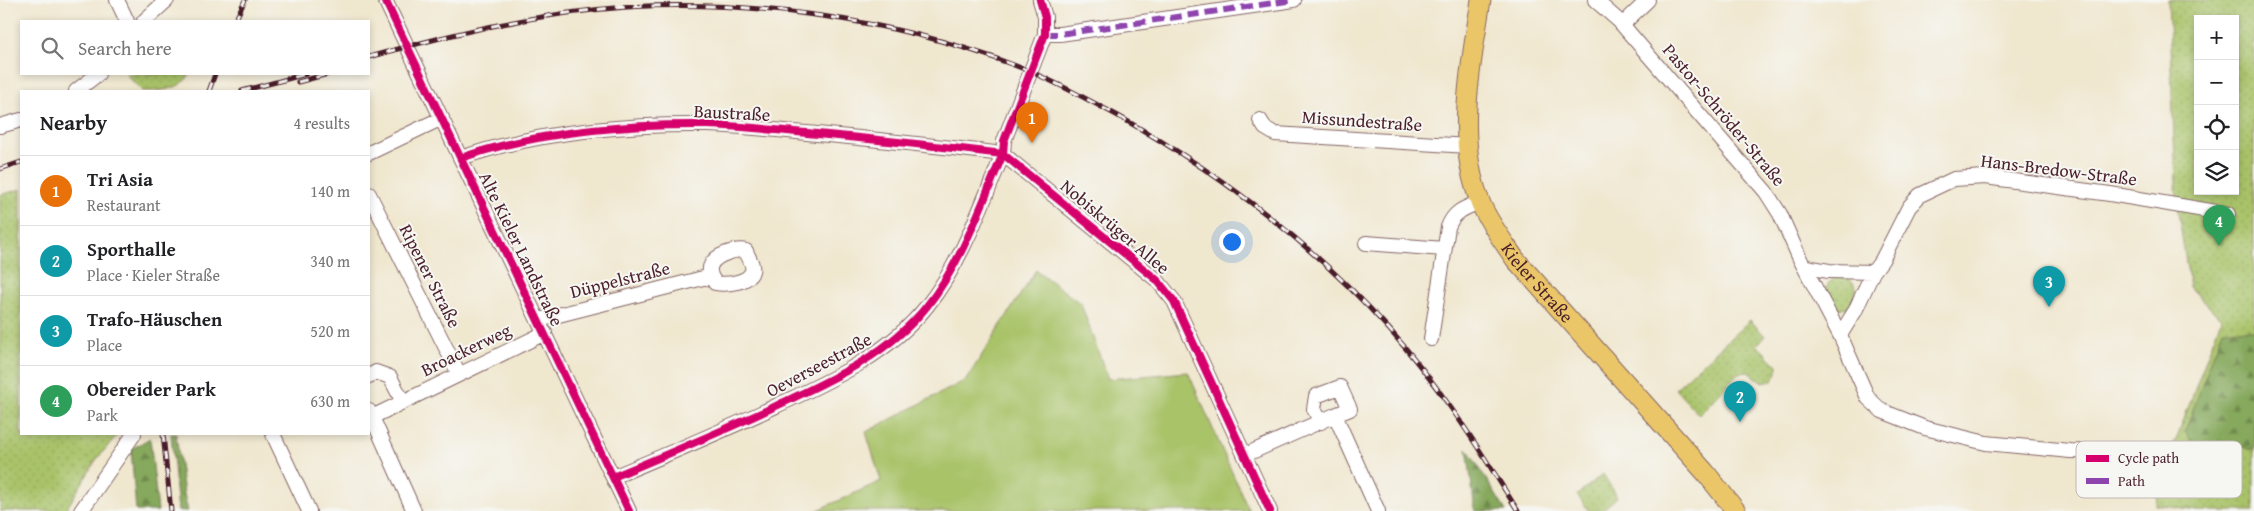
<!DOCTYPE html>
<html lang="en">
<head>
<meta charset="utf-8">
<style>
	body { margin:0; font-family:"Gentium Book Plus",serif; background:#f6f6f6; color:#202124 }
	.controls { position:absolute; right:15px; top:15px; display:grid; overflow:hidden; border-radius:0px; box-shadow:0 2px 8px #0003 }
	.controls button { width:45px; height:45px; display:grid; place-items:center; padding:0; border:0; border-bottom:1px solid #e0e0e0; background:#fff; color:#202124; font:25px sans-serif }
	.you { position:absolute; left:1231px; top:241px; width:18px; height:18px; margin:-12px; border:4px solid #fff; border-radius:50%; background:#1a73e8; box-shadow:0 0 0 8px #1a73e833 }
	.badge { display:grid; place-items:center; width:32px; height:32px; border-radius:50%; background:#d1495b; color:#fff; font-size:16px; font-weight:700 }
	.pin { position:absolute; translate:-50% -41px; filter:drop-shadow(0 1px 2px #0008) }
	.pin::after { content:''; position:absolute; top:26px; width:18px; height:15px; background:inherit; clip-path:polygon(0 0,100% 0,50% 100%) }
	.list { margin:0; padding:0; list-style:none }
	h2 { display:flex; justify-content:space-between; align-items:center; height:65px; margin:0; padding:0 20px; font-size:21px }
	h2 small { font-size:16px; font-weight:400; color:#757577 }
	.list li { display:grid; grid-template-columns:32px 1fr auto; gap:15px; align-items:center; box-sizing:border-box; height:70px; padding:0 20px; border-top:1px solid #e0e0e0 }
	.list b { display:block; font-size:19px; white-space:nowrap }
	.list p { margin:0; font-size:16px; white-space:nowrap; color:#757577 }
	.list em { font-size:16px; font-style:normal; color:#757577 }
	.icon { flex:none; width:28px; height:28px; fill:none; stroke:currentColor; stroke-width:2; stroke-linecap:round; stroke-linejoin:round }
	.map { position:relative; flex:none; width:2254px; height:511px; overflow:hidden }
	.search { position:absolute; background:#fff; box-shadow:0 2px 8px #0003; left:20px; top:20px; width:350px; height:55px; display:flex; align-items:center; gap:12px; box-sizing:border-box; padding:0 18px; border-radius:0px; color:#757577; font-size:19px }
	.panel { position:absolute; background:#fff; box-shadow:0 2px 8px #0003; left:20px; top:90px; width:350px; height:345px; border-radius:0px }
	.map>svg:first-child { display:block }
</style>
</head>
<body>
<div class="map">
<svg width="2254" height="511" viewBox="0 0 2254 511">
	<defs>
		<pattern id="green-dots" width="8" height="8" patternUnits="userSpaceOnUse" patternTransform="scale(1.25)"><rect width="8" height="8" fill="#a9c369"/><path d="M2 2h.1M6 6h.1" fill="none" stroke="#93a75b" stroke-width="1.8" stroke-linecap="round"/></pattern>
		<pattern id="forest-firs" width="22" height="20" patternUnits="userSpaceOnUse" patternTransform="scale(1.25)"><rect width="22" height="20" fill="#86a95d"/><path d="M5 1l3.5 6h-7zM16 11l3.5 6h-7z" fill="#70894d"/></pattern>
	</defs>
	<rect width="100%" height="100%" fill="#f6f6f2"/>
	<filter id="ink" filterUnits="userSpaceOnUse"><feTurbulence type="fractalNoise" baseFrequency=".02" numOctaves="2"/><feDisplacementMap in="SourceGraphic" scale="10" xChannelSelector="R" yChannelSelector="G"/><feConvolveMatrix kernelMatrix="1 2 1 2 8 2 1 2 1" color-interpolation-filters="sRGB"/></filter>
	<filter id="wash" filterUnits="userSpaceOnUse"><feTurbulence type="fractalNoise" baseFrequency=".0096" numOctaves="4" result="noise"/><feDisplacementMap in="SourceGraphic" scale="20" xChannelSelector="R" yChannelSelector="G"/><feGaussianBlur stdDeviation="1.12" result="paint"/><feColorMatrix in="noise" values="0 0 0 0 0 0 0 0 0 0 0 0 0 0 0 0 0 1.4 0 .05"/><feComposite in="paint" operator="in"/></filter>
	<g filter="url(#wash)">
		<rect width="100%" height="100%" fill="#f0e7cf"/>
		<path fill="url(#green-dots)" stroke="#7a714a" fill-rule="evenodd" d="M2168,0H2254V511H2197L2156,505L2161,462L2177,438L2221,319L2190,287L2177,205ZM2198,19H2235V191H2198Z
			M126,74H190C180,91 160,91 142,91Z
			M21,189V434H118L96,460L65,511H0V195Z
			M1825 293a16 16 0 1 1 32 0a16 16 0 1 1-32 0Z
			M1750,320L1765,336L1757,345L1777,365V373L1772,381L1762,383L1748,372L1738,373L1699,415L1675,389Z
			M1603,474L1617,497L1601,511H1589L1577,495Z"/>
		<path fill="url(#forest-firs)" stroke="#686444" d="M2223,329L2254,330V450C2248,450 2241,445 2235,445C2209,445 2200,460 2185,431Z
			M171,434H176L184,494L188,511H178Z
			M150,438L158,511H136L131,449Z
			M1467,448L1506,511H1475Z"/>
		<path fill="#a9c369" stroke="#7a714a" d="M1036,270L1081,304L1108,379L1188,372L1249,511H816L881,481L866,432L966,380Z"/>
	</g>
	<g filter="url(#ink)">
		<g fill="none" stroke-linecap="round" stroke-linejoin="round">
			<defs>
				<path id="minor" d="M117,0L127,21
					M385,0L629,511
					M1595,0L1619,21L1766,192L1780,214L1800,259L1840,335L1868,398L1882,411L1925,428L1986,443L2070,451L2115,452L2161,462
					M144,21L167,0
					M1622,25L1648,0
					M1045,34H1060L1294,0
					M76,91L98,74
					M1260,120L1265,128L1275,134L1468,146
					M0,126L21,120
					M369,153L442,118
					M1003,154L1157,280L1174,301L1270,511
					M461,158C538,131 627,124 708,125C741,126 774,130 807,133C872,139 938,146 1003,154
					M369,194L459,374
					M1366,243L1444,249
					M1806,267L1829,271L1873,272L1855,311L1840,335
					M1873,272L1882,260L1909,207L1920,195L1954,179L1985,177L2110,194L2228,214
					M539,320L711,276L715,283C725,285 749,283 752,271C754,265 748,257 746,251C737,248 715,255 711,265C709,268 710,272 711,276
					M1431,339L1448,227C1454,211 1465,208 1480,202
					M369,376L376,372L390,377L403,402
					M369,411L372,417L545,333
					M372,417L414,511
					M1321,422L1314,409L1316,396L1340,387L1350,409L1335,415
					M273,434L309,511
					M1245,455L1335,415L1378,511
					M613,477C668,454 723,431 776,406C831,380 888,355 927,306C962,262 981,206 1003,154L1004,141L1045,34V17L1040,0
					M81,511L134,434"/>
				<g id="major">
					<path id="s1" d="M1481,0C1471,65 1454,140 1481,204C1489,223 1503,241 1515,259L1705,472L1736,511"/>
				</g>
			</defs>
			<use href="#minor" stroke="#846564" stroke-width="16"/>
			<use href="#major" stroke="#846564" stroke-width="21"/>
			<use href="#minor" stroke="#fff" stroke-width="14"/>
			<use href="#major" stroke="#ebc669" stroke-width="19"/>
			<defs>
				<path id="rail" d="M235,21L245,0
					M369,57C454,33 538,13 627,7C754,0 892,19 1011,64C1049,78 1085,98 1120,117C1221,174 1312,243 1389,329C1439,385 1479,448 1518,511
					M298,82L328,74
					M209,91L215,74
					M242,91L306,74
					M0,169L21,162
					M163,434L171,511"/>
			</defs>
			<use href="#rail" stroke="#4a1f2b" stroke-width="5"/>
			<use href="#rail" stroke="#f6f6f2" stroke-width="3" stroke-dasharray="9" stroke-linecap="butt"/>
			<path stroke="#8e44ad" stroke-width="6" stroke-dasharray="12 6" stroke-linecap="butt" d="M1045,34H1060L1294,0"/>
			<defs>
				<path id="cycleway" d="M385,0L629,511
					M1003,154L1157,280L1174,301L1270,511
					M461,158C538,131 627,124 708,125C741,126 774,130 807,133C872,139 938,146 1003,154
					M613,477C668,454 723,431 776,406C831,380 888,355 927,306C962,262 981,206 1003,154L1004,141L1045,34V17L1040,0"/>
			</defs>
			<use href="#cycleway" stroke="#f6f6f2" stroke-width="11"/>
			<use href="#cycleway" stroke="#d6006c" stroke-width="8"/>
		</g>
	</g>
	<g text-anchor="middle" stroke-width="4" stroke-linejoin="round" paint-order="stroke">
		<g font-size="18" fill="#4a1f2b" stroke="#f6f6f2">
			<text transform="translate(732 113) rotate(3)" y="6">Baustraße</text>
			<text transform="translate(1724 115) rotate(50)" y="6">Pastor-Schröder-Straße</text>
			<text transform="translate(1362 121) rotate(4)" y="6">Missundestraße</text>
			<text transform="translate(2059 170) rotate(7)" y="6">Hans-Bredow-Straße</text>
			<text transform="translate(1115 227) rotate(40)" y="6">Nobiskrüger Allee</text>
			<text transform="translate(521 249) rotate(64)" y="6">Alte Kieler Landstraße</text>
			<text transform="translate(430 276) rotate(63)" y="6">Ripener Straße</text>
			<text transform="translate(620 280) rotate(-14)" y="6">Düppelstraße</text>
			<text dy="6" stroke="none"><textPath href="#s1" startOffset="304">Kieler Straße</textPath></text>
			<text transform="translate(466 350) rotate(-26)" y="6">Broackerweg</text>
			<text transform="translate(819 365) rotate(-28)" y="6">Oeverseestraße</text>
		</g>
	</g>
	<rect x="2076" y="441" width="166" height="57" rx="8" fill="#f6f6f2" stroke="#c2b6b6" stroke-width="1"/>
	<rect x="2086" y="455" width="23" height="7" fill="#d6006c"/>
	<rect x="2086" y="478" width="23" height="6" fill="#8e44ad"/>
	<g font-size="14" fill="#4a1f2b">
		<text x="2118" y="463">Cycle path</text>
		<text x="2118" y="486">Path</text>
	</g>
</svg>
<div class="controls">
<button>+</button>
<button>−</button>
<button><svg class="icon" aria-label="locate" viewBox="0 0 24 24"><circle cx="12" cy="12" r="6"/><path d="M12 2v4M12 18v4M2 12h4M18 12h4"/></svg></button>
<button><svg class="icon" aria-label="layers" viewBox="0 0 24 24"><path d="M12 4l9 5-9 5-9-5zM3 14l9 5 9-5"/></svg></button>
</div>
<div class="you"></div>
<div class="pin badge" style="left:1032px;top:143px;background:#e8710a">1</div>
<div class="pin badge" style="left:1740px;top:422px;background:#0f9aa8">2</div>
<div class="pin badge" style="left:2049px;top:307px;background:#0f9aa8">3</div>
<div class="pin badge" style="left:2219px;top:246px;background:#2e9e5b">4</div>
<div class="search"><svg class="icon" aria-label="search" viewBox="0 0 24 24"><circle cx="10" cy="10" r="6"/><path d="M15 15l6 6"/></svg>Search here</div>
<section class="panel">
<h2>Nearby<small>4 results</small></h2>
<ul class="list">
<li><span class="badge" style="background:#e8710a">1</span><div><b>Tri Asia</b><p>Restaurant</p></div><em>140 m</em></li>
<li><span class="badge" style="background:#0f9aa8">2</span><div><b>Sporthalle</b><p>Place · Kieler Straße</p></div><em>340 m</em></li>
<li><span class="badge" style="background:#0f9aa8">3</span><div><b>Trafo-Häuschen</b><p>Place</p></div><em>520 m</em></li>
<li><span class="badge" style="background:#2e9e5b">4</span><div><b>Obereider Park</b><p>Park</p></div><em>630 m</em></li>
</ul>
</section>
</div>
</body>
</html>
